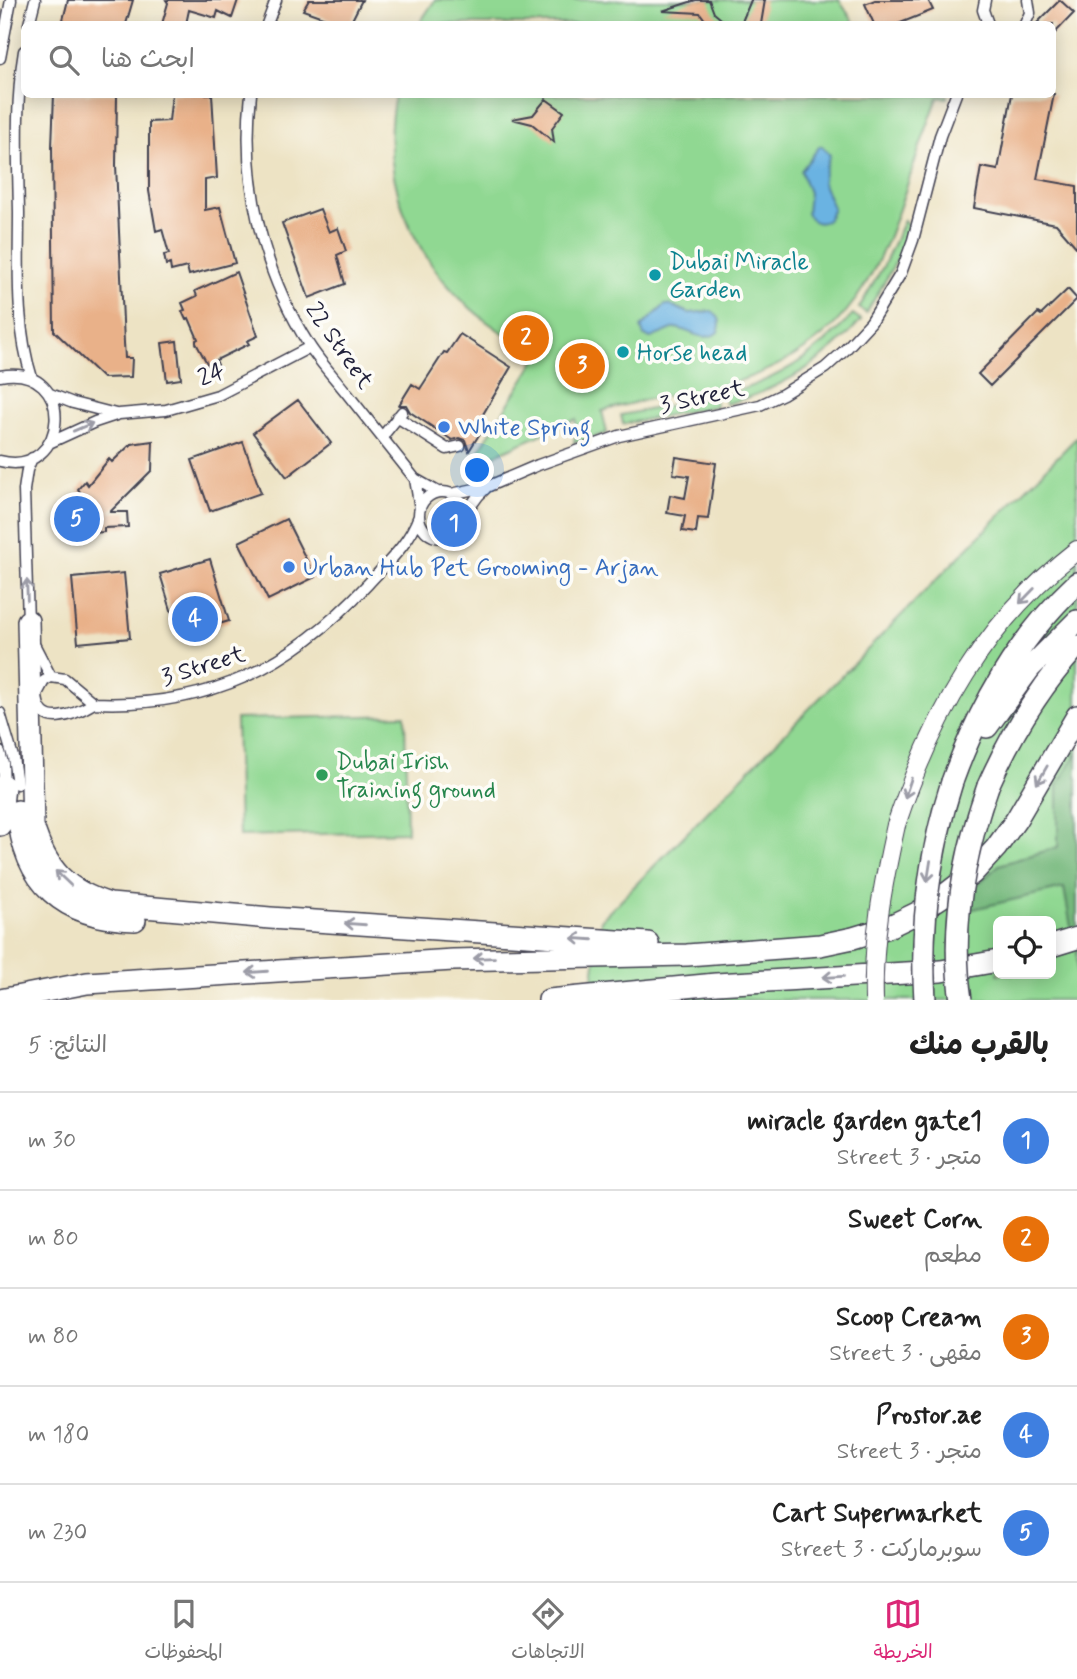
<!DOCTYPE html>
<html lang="ar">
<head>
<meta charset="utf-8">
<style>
	body { margin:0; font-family:Mynerve,"Playpen Sans Arabic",sans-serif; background:#f6f6f6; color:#222; direction:rtl }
	.controls { position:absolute; right:21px; bottom:21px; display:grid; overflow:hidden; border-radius:10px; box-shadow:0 4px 18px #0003 }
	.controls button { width:63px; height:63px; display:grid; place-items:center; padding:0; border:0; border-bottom:2px solid #e0e0e0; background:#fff; color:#222; font:35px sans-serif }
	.you { position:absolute; left:478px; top:471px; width:24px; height:24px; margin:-18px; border:5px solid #fff; border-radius:50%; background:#1a73e8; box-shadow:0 0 0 10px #1a73e833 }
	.badge { display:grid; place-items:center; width:46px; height:46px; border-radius:50%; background:#db2777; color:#fff; font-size:23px; font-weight:700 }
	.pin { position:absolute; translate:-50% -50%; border:4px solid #fff; box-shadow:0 2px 7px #0006 }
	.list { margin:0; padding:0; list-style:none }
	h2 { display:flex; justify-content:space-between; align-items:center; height:91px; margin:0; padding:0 28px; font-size:30px }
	h2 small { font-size:23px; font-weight:400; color:#767676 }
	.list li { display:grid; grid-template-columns:46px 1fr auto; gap:21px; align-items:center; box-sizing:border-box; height:98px; padding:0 28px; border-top:2px solid #e0e0e0 }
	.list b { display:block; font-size:26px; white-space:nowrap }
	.list p { margin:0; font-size:23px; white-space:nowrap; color:#767676 }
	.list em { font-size:23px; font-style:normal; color:#767676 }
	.icon { flex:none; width:38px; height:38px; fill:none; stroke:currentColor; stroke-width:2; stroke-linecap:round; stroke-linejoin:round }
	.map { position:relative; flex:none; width:1077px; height:1000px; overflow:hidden; direction:ltr }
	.search { position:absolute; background:#fff; box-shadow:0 4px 18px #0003; left:21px; right:21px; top:21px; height:77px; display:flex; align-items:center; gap:18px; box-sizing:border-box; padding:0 24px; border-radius:10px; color:#767676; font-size:26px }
	.sheet { height:581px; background:#fff }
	nav { display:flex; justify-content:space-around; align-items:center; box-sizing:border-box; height:98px; border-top:2px solid #e0e0e0; background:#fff; font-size:19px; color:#767676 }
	nav a { display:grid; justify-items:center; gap:4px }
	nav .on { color:#db2777 }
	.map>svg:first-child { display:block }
</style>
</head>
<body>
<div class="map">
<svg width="1077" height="1000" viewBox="0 0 1077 1000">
	<rect width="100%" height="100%" fill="#fdfcf7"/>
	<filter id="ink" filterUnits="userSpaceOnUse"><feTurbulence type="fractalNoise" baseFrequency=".0143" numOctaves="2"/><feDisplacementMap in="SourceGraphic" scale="14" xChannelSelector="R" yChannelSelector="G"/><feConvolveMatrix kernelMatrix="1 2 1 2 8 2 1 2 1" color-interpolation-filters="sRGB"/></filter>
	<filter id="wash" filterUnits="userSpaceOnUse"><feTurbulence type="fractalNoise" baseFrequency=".00686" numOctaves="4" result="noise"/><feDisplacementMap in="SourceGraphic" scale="28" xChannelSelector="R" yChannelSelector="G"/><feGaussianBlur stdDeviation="1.57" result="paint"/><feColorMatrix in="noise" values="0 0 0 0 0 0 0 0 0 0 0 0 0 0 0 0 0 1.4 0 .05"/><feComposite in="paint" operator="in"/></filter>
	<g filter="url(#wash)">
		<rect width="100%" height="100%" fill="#ede3c4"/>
		<path fill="#90d892" stroke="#597d66" stroke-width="2" fill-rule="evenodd" d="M435,0H839L855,24H419Z
			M395,95H948L947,98H938C886,226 887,333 733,383C710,391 684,393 660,397C640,401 621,406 602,411L607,433L574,443L576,419L486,459L479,451L540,353C440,309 372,205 395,95Z
			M904,220C907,224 908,225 908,231C906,249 876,296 866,313L859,308L884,265Z
			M853,314L861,320C824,363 780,390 726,404L723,395C776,381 817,355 853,314Z
			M714,397L716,406L623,424L621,415Z
			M1077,437V1000H590L601,920ZM998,921H1051V974H998Z
			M405,715L407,832L239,836L236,719Z"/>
		<path fill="#74b87c" stroke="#4b6d5c" stroke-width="2" d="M1077,753V940L1071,927L1064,888L969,910L970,891L999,865L1058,847V784Z"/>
		<path fill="#6ab3e2" stroke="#466a8e" stroke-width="2" d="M822,146L830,155C818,191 822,176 833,208L828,220C819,225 811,223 807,213L809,193L801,171L819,147Z
			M665,305H670L689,313L712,311C720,316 722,323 718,332C704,344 691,330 675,328L651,338L644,336L641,327Z"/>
		<g id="blocks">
			<path fill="#e9b189" d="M68,0H133L126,24H62Z
				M166,0H238L232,18L218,11L216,18L189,10L186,24H162L168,3Z
				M309,0H362L350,24H342L303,10Z
				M696,0H709L714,13L727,24H708L700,13L662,11Z
				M751,0H765L761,24H741Z
				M875,0H928L933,10L898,24H874L865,4Z
				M1060,0L1074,13L1053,35V24H1036Z
				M54,94H117L116,165L124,343L125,358H132L131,377L103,378L54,331L52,147Z
				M172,94H212L217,178L205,180V210L220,207L235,263L189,275L187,267L171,271L170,264L166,265L164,255L169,254L162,229L156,231L149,191V122L169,121Z
				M1012,94H1054L1037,179L1077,186V248L1056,224L974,208L981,167L998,170Z
				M546,99L564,112L552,128L554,142L532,124L512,119L533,115Z
				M320,209L329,232L338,228L346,251L337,255L345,284L309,298L282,223Z
				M236,272L258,336L247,341L249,344L216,360L218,365L210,369L196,343V340L198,339L189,318L186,320L182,311L185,310L182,303L197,296L195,291Z
				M1068,289L1077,299L990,386L978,374L1038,313L1041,315Z
				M460,334L511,367L476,426L482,430L469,451L465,440L459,438L452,440L410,412L406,405H399L412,384L420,389L444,352L447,353Z
				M177,341L181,379L167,381L162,343Z
				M298,400L331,443L287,477L253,433Z
				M153,441L152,470L110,512H127L128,527L104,528V532L66,535L65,511L80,492L78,489L85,481L88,485L109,459L112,462L131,444Z
				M243,442L261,493L210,511L192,460Z
				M676,457L716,463L708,519L698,518L696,533L682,531L685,516L667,513L670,495L685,498L689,476L673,474Z
				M286,519L315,577L268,600L239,542Z
				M210,559L229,621L179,636L160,574Z
				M124,573L130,638L78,643L72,578Z"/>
		</g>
	</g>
	<g filter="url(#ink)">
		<use href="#blocks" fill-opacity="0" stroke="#403f50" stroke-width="2"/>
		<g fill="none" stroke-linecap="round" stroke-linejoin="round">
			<defs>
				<path id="minor" d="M985,0L983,10L988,24
					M29,24L35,0
					M267,24L276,0
					M1025,24L1030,13L1028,0
					M24,51C15,104 18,158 19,212C19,268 15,325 32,378
					M0,58L11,0
					M251,94C241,182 262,271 309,345C319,361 333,376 345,391C368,420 392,450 415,479L438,492
					M0,376C78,362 70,479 0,461
					M50,394L73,403L116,414
					M397,417L447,449L460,446
					M382,437L402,412
					M49,443L95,422L119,414L166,410L218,395L310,347
					M415,479L420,509
					M419 515a23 23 0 1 1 46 0a23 23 0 1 1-46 0Z
					M451,494L489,486L538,465L619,436L760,405L783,394L825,368L844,351L871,322L901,273L913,240L940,136L956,94
					M465,514L478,496L486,488
					M28,623L24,490L27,470L32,458
					M35,646L51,677
					M51,677L65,679L94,703C74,715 38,731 37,694L44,681Z
					M94,703C209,708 290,668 368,584C387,563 409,544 419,516
					M0,713L13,757L17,784
					M0,752L3,763L4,786"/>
				<path id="primary" d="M896,825C932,717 985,621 1077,550"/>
				<path id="motorway" d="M28,621L33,826C46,870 67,891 110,904L270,918L648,943
					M987,727L1030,668L1077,621
					M952,782C979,707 1018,638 1077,583
					M988,786C1011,734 1039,688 1077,646
					M18,811C23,883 64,919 135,920
					M0,825L4,786
					M1051,946L1077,938
					M0,1000L87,983L453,960L687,955L820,945L853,938L886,928L917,913L946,894L973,873L996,848L1016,820L1077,716
					M549,1000L716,984L941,971L998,961"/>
			</defs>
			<use href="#minor" stroke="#403f50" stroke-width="13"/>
			<use href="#primary" stroke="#403f50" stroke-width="20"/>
			<use href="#motorway" stroke="#403f50" stroke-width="24"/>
			<use href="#minor" stroke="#fff" stroke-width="10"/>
			<use href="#primary" stroke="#fff" stroke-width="18"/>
			<use href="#motorway" stroke="#fff" stroke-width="21"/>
			<defs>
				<path id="primary-bridge" d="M874,1000C872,941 883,883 896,825"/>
				<path id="motorway-bridge" d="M925,1000C920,924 929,854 952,782
					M961,1000C950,927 964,854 988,786"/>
			</defs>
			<use href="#primary-bridge" stroke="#403f50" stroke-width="20" stroke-linecap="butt"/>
			<use href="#motorway-bridge" stroke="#403f50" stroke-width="24" stroke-linecap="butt"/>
			<use href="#primary-bridge" stroke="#fff" stroke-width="18"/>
			<use href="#motorway-bridge" stroke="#fff" stroke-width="21"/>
		</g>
		<defs><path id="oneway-shaft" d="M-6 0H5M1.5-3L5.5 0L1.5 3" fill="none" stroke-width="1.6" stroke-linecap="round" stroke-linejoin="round" transform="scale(1.75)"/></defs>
		<g stroke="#9c9ca7">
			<use href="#oneway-shaft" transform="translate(83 427) rotate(-23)"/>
			<use href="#oneway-shaft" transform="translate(27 590) rotate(-92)"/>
			<use href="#oneway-shaft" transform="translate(1027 596) rotate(134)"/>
			<use href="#oneway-shaft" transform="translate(1042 775) rotate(120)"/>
			<use href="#oneway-shaft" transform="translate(908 788) rotate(109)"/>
			<use href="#oneway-shaft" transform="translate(929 871) rotate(99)"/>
			<use href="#oneway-shaft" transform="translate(63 878) rotate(-136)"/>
			<use href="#oneway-shaft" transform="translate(355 924) rotate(-176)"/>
			<use href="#oneway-shaft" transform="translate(582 939) rotate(-176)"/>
			<use href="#oneway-shaft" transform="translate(484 958) rotate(178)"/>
			<use href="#oneway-shaft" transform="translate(257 972) rotate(176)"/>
			<use href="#oneway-shaft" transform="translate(833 977) rotate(177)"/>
		</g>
	</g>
	<g fill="#0f9aa8" stroke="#fdfcf7" stroke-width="2.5">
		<circle cx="655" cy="275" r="7"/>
		<circle cx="623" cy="352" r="7"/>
	</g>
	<g fill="#3f7fe0" stroke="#fdfcf7" stroke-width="2.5">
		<circle cx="444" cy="427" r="7"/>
		<circle cx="289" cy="567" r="7"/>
	</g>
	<circle fill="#2e9e5b" stroke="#fdfcf7" stroke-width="2.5" cx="322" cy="775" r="7"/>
	<g text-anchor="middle" stroke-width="7" stroke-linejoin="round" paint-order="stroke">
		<g font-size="24" fill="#0d838f" stroke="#fdfcf7" text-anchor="start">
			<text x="669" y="269">Dubai Miracle<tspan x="669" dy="28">Garden</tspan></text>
			<text x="637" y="360">Horse head</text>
		</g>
		<g font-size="24" fill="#22223b" stroke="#fdfcf7">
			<text transform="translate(340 345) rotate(55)" y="8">22 Street</text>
			<text transform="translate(211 374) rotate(-22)" y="8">24</text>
			<text transform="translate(702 396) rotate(-12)" y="8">3 Street</text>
			<text transform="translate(203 665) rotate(-17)" y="8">3 Street</text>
		</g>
		<g font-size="24" fill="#366cbe" stroke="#fdfcf7" text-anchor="start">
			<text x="458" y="435">White Spring</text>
			<text x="303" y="575">Urban Hub Pet Grooming - Arjan</text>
		</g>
		<g font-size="24" fill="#27864d" stroke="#fdfcf7" text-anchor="start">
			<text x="336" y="769">Dubai Irish<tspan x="336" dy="28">Training ground</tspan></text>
		</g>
	</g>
</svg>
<div class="controls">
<button><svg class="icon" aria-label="locate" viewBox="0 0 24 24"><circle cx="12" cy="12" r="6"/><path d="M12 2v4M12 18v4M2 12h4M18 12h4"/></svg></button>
</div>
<div class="you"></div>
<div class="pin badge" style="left:454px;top:524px;background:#3f7fe0">1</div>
<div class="pin badge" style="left:526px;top:338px;background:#e8710a">2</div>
<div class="pin badge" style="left:582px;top:366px;background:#e8710a">3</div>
<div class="pin badge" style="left:195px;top:619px;background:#3f7fe0">4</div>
<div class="pin badge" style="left:77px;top:519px;background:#3f7fe0">5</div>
<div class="search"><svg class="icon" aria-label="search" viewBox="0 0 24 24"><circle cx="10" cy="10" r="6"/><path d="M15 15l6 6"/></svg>ابحث هنا</div>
</div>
<section class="sheet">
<h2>بالقرب منك<small>النتائج: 5</small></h2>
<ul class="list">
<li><span class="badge" style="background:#3f7fe0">1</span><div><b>miracle garden gate1</b><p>متجر · 3 Street</p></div><em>30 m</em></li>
<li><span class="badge" style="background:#e8710a">2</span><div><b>Sweet Corn</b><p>مطعم</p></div><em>80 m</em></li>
<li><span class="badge" style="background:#e8710a">3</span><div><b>Scoop Cream</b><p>مقهى · 3 Street</p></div><em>80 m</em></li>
<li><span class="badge" style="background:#3f7fe0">4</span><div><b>Prostor.ae</b><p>متجر · 3 Street</p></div><em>180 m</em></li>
<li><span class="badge" style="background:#3f7fe0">5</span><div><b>Cart Supermarket</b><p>سوبرماركت · 3 Street</p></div><em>230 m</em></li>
</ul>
</section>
<nav>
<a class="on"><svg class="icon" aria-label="map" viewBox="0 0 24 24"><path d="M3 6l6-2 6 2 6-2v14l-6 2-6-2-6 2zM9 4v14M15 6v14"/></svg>الخريطة</a>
<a><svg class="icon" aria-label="directions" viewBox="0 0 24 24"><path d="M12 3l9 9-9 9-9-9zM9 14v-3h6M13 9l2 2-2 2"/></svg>الاتجاهات</a>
<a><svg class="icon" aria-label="saved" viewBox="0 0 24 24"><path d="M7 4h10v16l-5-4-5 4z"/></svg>المحفوظات</a>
</nav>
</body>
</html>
